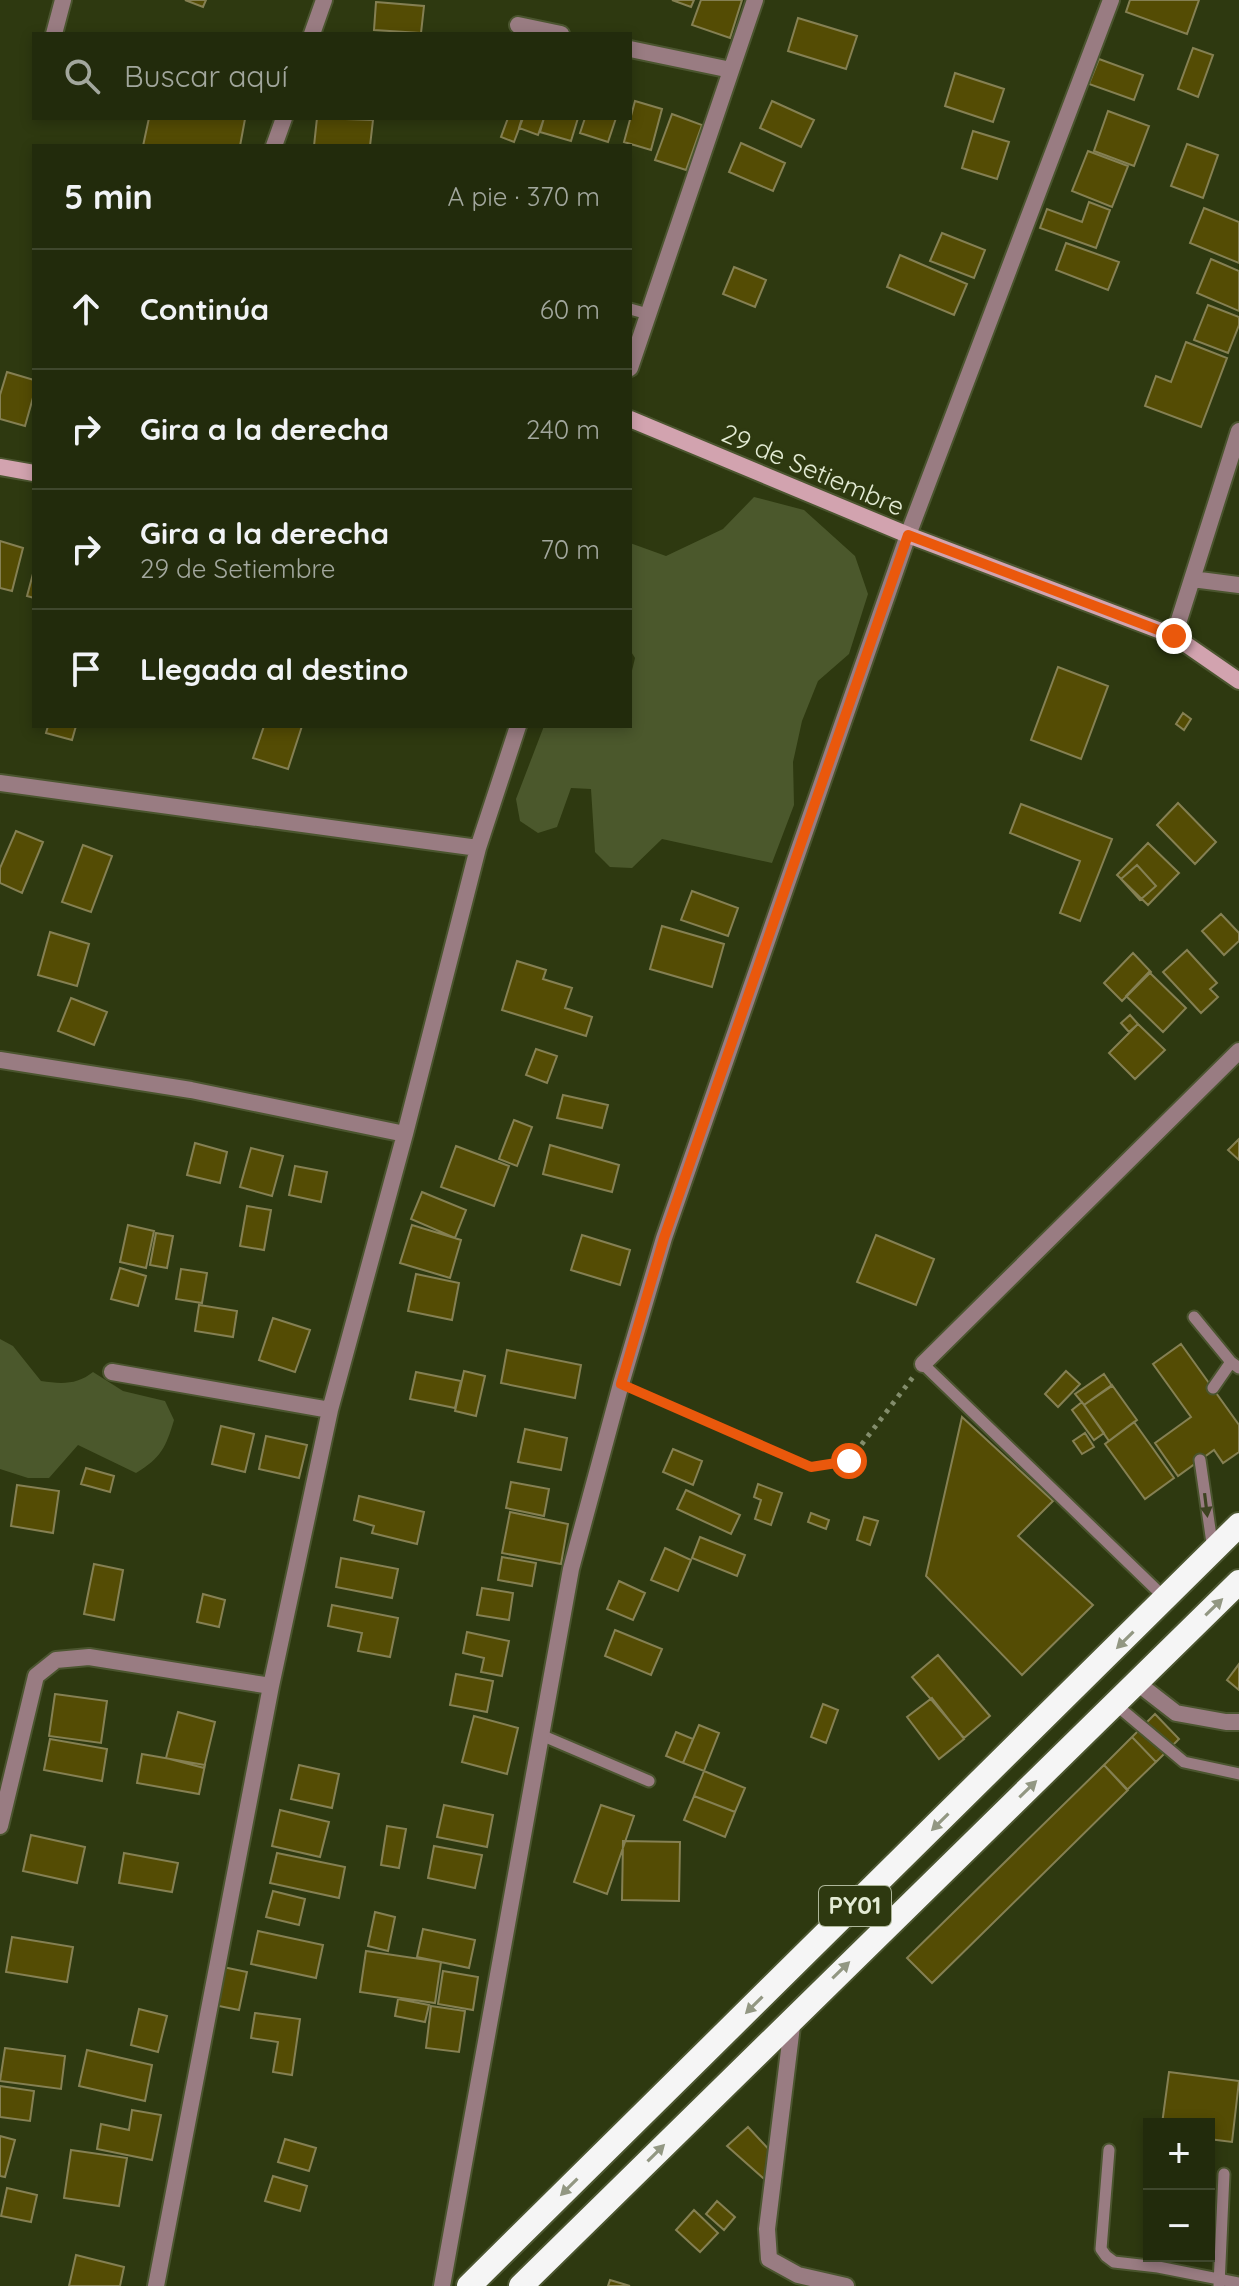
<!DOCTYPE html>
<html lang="es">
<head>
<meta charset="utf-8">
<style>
	body { margin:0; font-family:Quicksand,sans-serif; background:#2e371a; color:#f1f3f6 }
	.controls { position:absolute; right:24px; bottom:24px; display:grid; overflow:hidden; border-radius:0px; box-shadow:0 4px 12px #0003 }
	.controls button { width:72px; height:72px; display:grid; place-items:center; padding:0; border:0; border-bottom:2px solid #3f472d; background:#222b0c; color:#f1f3f6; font:40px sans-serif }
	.stop { position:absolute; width:24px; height:24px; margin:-18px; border:6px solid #ea580c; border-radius:50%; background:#fff }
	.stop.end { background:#ea580c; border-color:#fff; box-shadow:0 2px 8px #0008 }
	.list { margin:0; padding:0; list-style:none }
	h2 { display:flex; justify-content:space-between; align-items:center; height:104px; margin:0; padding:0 32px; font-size:34px }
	h2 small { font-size:26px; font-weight:400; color:#a2a79d }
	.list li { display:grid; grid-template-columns:52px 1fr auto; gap:24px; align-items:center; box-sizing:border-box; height:120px; padding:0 32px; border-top:2px solid #3f472d }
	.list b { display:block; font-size:30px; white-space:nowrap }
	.list p { margin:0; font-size:26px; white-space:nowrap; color:#a2a79d }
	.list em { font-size:26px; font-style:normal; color:#a2a79d }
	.icon { flex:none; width:44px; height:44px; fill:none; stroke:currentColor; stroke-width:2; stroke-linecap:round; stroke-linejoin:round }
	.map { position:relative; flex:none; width:1239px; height:2286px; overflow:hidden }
	.search { position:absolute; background:#222b0c; box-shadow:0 4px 12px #0003; left:32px; top:32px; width:600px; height:88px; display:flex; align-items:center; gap:20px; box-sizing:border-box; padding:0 28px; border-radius:0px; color:#a2a79d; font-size:30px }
	.panel { position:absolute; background:#222b0c; box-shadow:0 4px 12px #0003; left:32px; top:144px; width:600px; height:584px; border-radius:0px }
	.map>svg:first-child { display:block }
</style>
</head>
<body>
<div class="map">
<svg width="1239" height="2286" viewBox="0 0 1239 2286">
	<rect width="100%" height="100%" fill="#2e3910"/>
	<path fill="#4b582c" d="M754,497L804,510L855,556L868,594L849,654L818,681L802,721L793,762L794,805L772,863L662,839L632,868L610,867L595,852L591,789L571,788L557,827L538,833L520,821L516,799L544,726H630V679L635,658L630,650V543L666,556L723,529Z
		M0,1339L13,1346L41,1381C61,1384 77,1385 93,1372L123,1391L165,1401L174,1420C166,1447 161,1458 136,1473L78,1445L49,1478H28L0,1469Z"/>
	<path fill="#544c04" stroke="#858053" stroke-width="2" d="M185,0H206L203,7Z
		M672,0H694L691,7Z
		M701,0H742L730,38L692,25Z
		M1130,0H1199L1187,34L1126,12Z
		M376,2L424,6L421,33L374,30Z
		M798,18L857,36L846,69L788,51Z
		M1193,48L1213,55L1198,97L1178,89Z
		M1099,59L1143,75L1134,100L1089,84Z
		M955,73L1004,89L993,122L945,106Z
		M635,101L662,109L651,150L624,142Z
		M772,101L814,120L801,147L760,128Z
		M1108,111L1149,126L1134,166L1094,151Z
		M672,114L702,125L686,170L655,160Z
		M149,118H239L245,119L240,146H143Z
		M317,118L373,120L370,146H314Z
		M508,118H523L514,142L501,137Z
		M522,118H544L538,135L519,128Z
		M544,118H578L571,141L540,132Z
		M585,118H616L608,142L580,133Z
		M973,131L1009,142L997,179L962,168Z
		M741,143L785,163L773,191L729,172Z
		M1187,144L1218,155L1203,198L1171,186Z
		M1088,151L1128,166L1112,207L1072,191Z
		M1089,202L1110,210L1096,248L1040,228L1047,209L1082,222Z
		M1204,208L1239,222V263L1190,243Z
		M942,233L985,250L974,278L930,261Z
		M1066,243L1119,262L1108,290L1056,270Z
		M900,255L967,284L954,315L887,287Z
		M1211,259L1239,271V311L1197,293Z
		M734,267L766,280L755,307L723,294Z
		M1208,305L1239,317V325L1228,353L1194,340Z
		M1186,342L1227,358L1201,427L1145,406L1156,376L1171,382Z
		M7,372L34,380V394L25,426L0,419V395Z
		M0,541L23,548L12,591L0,588Z
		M34,570V598L27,596Z
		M1058,667L1108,686L1081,759L1031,740Z
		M1183,713L1191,719L1184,730L1176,724Z
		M48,726H76L72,740L46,733Z
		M264,726H302L288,769L253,758Z
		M1178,803L1216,842L1195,864L1157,825Z
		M1021,804L1112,839L1080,921L1060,913L1080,861L1010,833Z
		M16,831L43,842L22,893L0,883V868Z
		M1148,843L1179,873L1148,905L1117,875Z
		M83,845L112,856L91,912L62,902Z
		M1137,865L1156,886L1140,900L1121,879Z
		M692,891L738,908L728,936L681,920Z
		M1221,914L1239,933V941L1224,955L1202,931Z
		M662,926L724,944L712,987L650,969Z
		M50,932L89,944L77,986L38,975Z
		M1187,950L1217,983L1210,989L1218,997L1201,1013L1163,972Z
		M1133,953L1151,972L1122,1001L1104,983Z
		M517,961L546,970L543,979L572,988L565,1008L592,1017L586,1036L502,1010Z
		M1149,972L1186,1008L1163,1032L1126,996Z
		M71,998L107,1012L94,1045L58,1031Z
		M1130,1015L1138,1024L1129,1032L1121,1023Z
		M1138,1024L1165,1050L1135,1079L1109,1053Z
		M536,1049L557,1056L547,1083L526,1075Z
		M563,1095L608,1105L602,1128L557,1118Z
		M514,1120L532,1127L517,1166L499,1159Z
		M1239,1139V1160L1228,1150Z
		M195,1143L227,1152L220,1183L187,1175Z
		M550,1145L619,1165L612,1192L543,1174Z
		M456,1146L509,1166L494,1206L441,1187Z
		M251,1148L283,1156L272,1196L240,1187Z
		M295,1166L327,1172L321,1202L289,1195Z
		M422,1192L466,1210L455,1238L411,1219Z
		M247,1206L271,1210L264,1250L240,1246Z
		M128,1225L154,1231L146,1268L120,1262Z
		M412,1225L461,1240L450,1278L400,1263Z
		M156,1233L173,1236L167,1268L150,1265Z
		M582,1235L630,1250L620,1285L571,1270Z
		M876,1235L934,1259L916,1305L857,1282Z
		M120,1268L146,1276L138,1306L111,1299Z
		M181,1269L207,1273L202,1303L176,1299Z
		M416,1274L459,1283L452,1320L408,1311Z
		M199,1305L237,1311L233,1337L195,1331Z
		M273,1318L310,1330L295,1372L259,1360Z
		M1181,1344L1239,1425V1452L1223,1463L1214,1450L1178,1476L1155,1443L1191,1417L1153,1364Z
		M507,1350L581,1365L575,1398L501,1383Z
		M464,1371L485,1376L476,1416L455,1411Z
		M1066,1371L1080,1384L1058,1407L1045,1394Z
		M416,1372L461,1381L455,1408L410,1399Z
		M1104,1374L1112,1386L1084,1405L1075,1394Z
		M1112,1385L1137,1420L1109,1441L1084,1405Z
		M1082,1402L1104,1433L1094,1440L1072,1410Z
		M962,1417L1053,1501L1018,1536L1093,1605L1022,1675L926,1576Z
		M1134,1422L1174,1478L1145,1499L1105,1444Z
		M221,1426L254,1434L245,1472L212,1464Z
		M525,1429L567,1438L561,1470L518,1462Z
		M1085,1433L1094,1447L1082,1454L1073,1441Z
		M266,1436L307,1445L299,1478L259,1469Z
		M673,1449L702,1461L693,1485L663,1472Z
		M86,1468L114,1476L110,1492L81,1484Z
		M511,1482L549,1489L544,1516L506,1508Z
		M758,1484L782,1493L771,1525L755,1519L761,1500L754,1497Z
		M17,1485L59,1491L53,1533L11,1526Z
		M686,1490L740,1515L731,1534L677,1509Z
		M359,1496L424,1512L417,1544L372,1533L374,1526L354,1520Z
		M510,1512L568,1524L561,1564L502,1553Z
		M811,1513L829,1520L826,1529L808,1522Z
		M864,1517L878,1521L870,1545L857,1540Z
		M700,1537L745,1555L737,1576L692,1558Z
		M665,1548L691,1560L678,1591L651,1580Z
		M502,1557L536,1563L532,1586L498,1580Z
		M341,1558L398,1569L392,1598L336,1587Z
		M94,1564L123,1570L114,1620L84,1614Z
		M619,1581L645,1593L633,1620L607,1609Z
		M482,1588L513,1593L509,1620L477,1615Z
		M203,1594L225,1600L219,1627L197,1622Z
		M332,1605L398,1618L390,1657L358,1651L362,1633L328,1626Z
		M615,1630L662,1649L651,1675L605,1656Z
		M467,1632L509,1641L502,1676L481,1672L484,1658L463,1653Z
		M938,1655L990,1716L964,1738L912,1677Z
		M1239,1664V1690L1227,1680Z
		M456,1674L493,1681L487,1712L450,1705Z
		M55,1694L107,1701L101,1743L49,1736Z
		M932,1698L964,1739L939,1759L907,1717Z
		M823,1704L838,1710L826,1743L811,1737Z
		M178,1712L215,1722L204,1768L166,1758Z
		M1155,1714L1179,1739L1156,1762L1132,1737Z
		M474,1716L518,1728L507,1774L462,1762Z
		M699,1725L719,1733L704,1771L683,1763Z
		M676,1732L693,1739L683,1763L666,1756Z
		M1132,1737L1156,1762L1127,1790L1104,1765Z
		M50,1739L107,1749L102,1781L44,1770Z
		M142,1754L205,1765L199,1794L137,1783Z
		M299,1765L339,1774L332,1808L291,1799Z
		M1104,1765L1128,1790L932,1983L907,1958Z
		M704,1771L745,1788L735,1812L694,1796Z
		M694,1796L735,1812L725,1837L684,1820Z
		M444,1805L493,1815L487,1847L437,1837Z
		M601,1805L634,1816L607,1894L574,1882Z
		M280,1810L329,1822L320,1857L272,1846Z
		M387,1826L406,1829L399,1868L381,1865Z
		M31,1835L85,1847L77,1883L23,1871Z
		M623,1841L680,1842L679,1901L622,1900Z
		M434,1846L482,1855L475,1888L428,1878Z
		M124,1853L178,1863L172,1892L119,1883Z
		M277,1853L345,1867L339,1898L270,1883Z
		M273,1891L305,1899L299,1925L266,1917Z
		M375,1912L395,1917L388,1951L368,1946Z
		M423,1929L475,1940L469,1968L417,1957Z
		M258,1931L323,1945L316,1978L251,1964Z
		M12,1937L73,1947L67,1982L6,1972Z
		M366,1951L441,1962L435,2003L360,1992Z
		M223,1967L247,1972L239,2010L214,2005Z
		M443,1971L478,1977L473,2010L438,2004Z
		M398,1999L429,2005L425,2022L395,2016Z
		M431,2006L465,2011L459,2052L426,2048Z
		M139,2009L167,2016L158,2052L131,2045Z
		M255,2013L300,2019L292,2075L273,2072L278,2042L251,2038Z
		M5,2048L65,2056L61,2089L0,2081Z
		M87,2050L152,2065L145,2101L79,2086Z
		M1169,2072L1239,2081L1232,2142L1209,2139V2124H1162Z
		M0,2086L34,2091L30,2121L0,2117Z
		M132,2110L161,2115L152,2160L97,2149L101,2124L129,2130Z
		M748,2127L774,2155L771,2185L727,2146Z
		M0,2136L15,2140L5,2177L0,2176Z
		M285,2139L316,2148L309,2171L278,2162Z
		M71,2150L127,2158L119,2206L64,2198Z
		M273,2176L307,2186L300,2211L265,2201Z
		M7,2188L37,2195L31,2222L1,2216Z
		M717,2201L735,2217L724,2230L706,2214Z
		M694,2210L718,2233L700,2252L676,2230Z
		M76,2255L124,2267L120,2286H69Z
		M610,2280L630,2286H608Z"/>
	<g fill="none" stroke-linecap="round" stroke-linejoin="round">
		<defs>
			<path id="lane" d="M630,309L648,314
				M1194,1317L1231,1362L1239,1368
				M923,1364L1166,1599
				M1213,1388L1231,1362
				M1200,1460L1213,1550
				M1115,1704L1184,1762L1239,1774
				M541,1735L649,1781
				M1109,2150L1101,2249L1106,2256L1114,2262L1158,2267L1239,2283
				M1219,2285L1224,2174"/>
			<path id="street" d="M518,25L561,34
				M54,34L63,0
				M312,34L324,0
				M630,49L731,70
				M274,146L284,118
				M630,368L755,0
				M1192,579L1239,585
				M1174,636L1239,431
				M0,783L478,848
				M0,1060L191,1090L405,1134
				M923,1364L1239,1051
				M112,1372L330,1410
				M1136,1682L1176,1713L1226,1722H1239
				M0,1826L36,1676L56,1660L89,1657L271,1686
				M793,2018L767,2229L769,2259L798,2275L846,2286
				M156,2286L271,1686L330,1410L405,1134L478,848L518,726
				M442,2286L571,1569L621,1384L664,1238L908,535L1111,0"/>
			<path id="secondary" d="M630,419L908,535L1174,636L1239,681
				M0,467L34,473"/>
			<path id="highway" d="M469,2286L1239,1525
				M521,2286L1239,1582"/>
		</defs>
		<use href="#lane" stroke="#4b552f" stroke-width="15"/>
		<use href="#street" stroke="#4b552f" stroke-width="20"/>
		<use href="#secondary" stroke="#4b552f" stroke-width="20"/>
		<use href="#highway" stroke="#4b552f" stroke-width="28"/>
		<path stroke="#838d6c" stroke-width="5" stroke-dasharray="4 6" stroke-linecap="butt" d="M636,1391L811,1467L849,1461L913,1377"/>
		<use href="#lane" stroke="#997c82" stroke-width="11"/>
		<use href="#street" stroke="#997c82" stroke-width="16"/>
		<use href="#secondary" stroke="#d2a3af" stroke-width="16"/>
		<use href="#highway" stroke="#f5f5f5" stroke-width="24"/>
	</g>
	<defs><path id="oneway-solid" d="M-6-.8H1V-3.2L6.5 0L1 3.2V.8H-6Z" transform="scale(2)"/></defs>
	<use fill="#3e4321" href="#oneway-solid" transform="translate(1206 1505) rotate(83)"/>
	<g fill="#929782">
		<use href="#oneway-solid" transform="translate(1214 1607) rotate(-44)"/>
		<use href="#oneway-solid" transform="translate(1125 1640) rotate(135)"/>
		<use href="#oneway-solid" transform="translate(1028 1789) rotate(-44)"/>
		<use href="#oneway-solid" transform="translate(940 1822) rotate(135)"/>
		<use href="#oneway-solid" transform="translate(841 1970) rotate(-44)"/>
		<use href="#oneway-solid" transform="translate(754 2005) rotate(135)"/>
		<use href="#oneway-solid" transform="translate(656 2153) rotate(-45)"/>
		<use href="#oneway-solid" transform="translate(569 2187) rotate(135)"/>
	</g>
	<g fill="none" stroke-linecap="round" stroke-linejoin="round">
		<path stroke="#ea580c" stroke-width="10" d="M849,1461L811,1467L621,1384L664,1238L908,535L1174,636"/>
	</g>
	<g text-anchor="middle" stroke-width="6" stroke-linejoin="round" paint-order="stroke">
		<rect fill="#2e3910" stroke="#adb699" stroke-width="2" x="819" y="1886" width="72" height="40" rx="6"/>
		<g font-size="24" font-weight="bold" fill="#e3ebd4">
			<text x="855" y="1914">PY01</text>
		</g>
		<g font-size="26" fill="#e3ebd4" stroke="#2e3910">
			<text transform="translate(813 470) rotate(23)" y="9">29 de Setiembre</text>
		</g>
	</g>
</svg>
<div class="controls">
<button>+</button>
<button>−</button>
</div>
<div class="stop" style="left:849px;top:1461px"></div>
<div class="stop end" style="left:1174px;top:636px"></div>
<div class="search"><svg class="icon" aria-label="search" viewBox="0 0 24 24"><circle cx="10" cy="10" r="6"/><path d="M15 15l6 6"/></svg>Buscar aquí</div>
<section class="panel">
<h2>5 min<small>A pie · 370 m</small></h2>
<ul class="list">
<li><svg class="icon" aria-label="ahead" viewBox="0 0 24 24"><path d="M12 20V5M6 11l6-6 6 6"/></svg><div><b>Continúa</b></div><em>60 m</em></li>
<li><svg class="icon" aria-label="right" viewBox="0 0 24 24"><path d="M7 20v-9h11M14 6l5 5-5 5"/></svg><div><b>Gira a la derecha</b></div><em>240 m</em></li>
<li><svg class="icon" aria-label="right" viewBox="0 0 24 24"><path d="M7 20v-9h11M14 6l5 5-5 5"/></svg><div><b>Gira a la derecha</b><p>29 de Setiembre</p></div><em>70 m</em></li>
<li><svg class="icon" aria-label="arrive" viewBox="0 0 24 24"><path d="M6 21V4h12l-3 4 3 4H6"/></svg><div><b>Llegada al destino</b></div></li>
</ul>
</section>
</div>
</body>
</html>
